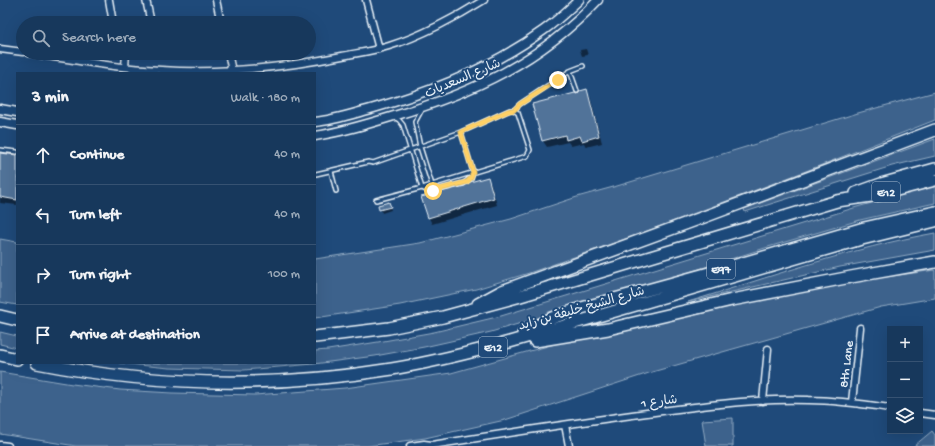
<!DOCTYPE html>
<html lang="en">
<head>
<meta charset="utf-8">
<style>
	body { margin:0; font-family:"Gochi Hand","Playpen Sans Arabic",sans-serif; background:#203f62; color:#f1f3f6 }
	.controls { position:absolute; right:12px; bottom:12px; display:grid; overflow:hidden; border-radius:0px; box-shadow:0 4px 16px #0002 }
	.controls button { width:36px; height:36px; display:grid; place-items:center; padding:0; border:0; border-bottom:1px solid #365272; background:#17385c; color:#f1f3f6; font:20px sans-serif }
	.stop { position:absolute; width:12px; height:12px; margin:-9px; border:3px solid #ffd166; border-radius:50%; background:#fff }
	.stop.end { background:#ffd166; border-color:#fff; box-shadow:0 1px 4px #0008 }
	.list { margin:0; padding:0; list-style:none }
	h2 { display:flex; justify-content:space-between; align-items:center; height:52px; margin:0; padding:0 16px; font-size:17px }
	h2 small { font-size:13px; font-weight:400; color:#9eacbb }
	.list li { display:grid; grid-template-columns:26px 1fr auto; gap:12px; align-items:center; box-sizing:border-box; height:60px; padding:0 16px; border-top:1px solid #365272 }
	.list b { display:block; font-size:15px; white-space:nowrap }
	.list em { font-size:13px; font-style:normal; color:#9eacbb }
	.icon { flex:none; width:22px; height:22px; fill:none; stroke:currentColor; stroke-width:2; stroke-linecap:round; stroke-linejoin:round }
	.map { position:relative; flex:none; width:935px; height:446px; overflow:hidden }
	.search { position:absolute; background:#17385c; box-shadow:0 4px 16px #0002; left:16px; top:16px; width:300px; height:44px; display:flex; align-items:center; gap:10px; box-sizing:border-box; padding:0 14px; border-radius:22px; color:#9eacbb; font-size:15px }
	.panel { position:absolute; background:#17385c; box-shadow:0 4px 16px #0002; left:16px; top:72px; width:300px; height:292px; border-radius:0px }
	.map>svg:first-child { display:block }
</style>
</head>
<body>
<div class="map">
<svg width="935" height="446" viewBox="0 0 935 446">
	<rect width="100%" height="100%" fill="#1f4a7a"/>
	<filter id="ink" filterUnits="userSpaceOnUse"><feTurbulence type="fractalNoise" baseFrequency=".025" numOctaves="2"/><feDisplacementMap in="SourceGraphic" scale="8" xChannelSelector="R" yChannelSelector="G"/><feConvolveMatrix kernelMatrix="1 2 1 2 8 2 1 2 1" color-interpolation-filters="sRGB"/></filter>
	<g filter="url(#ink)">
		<path fill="#3c628c" stroke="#92aac2" d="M935,92V120L819,166L653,229L529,273L476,289L400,305L315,318V259L420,243L511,219L577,197L617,186L858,113Z
			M935,139V156L892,166L745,212L744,209Z
			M935,186V203L860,220L768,247L709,266L528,321L491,332L424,347L375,356L314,364L244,370L169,368L119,363H315V351L328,350L378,342L434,332L501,316L857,207Z
			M935,233V250L840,267L688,302C770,277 851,248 935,233Z
			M0,239L17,242V305L0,302Z
			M935,270V298L881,307L652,372L505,420L425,438L367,446H76L0,434V372L72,384L120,390L172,393L255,395L345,388L451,373L562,342L662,319L850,282Z
			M0,332L17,336V348L0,344Z
			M733,418V446H706L702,420Z
			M932,431L935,435V446H914Z"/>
		<path fill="#0007" d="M586,49L588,55L582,56L580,50Z
			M586,91L590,97L602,143L586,147L584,143L571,146L568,142L547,147L543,141L533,105L578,95Z
			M0,153L17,155V205L0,203Z
			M487,178L491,184L497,205L432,224L429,218L422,198L465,187Z
			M379,205L390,206L391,210L382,213Z"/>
		<path fill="#517399" stroke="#e8f1f8" d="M587,89L599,136L582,141L580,136L566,140L565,135L542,141L532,104L575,93L578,94L580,91Z
			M0,153L17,155V200L0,197Z
			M488,177L494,198L428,218L421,197L465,186L470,182Z
			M389,202L391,207L379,210L378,205Z"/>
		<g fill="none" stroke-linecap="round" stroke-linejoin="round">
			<defs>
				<path id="lane" d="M570,71L577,91
					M422,109L415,122L420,147L432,185
					M514,110L520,104L570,71L583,66
					M394,117L399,120L403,125L422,188L428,191H433L464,183L471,178L473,172L461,132
					M0,150L17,152
					M331,171L336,191
					M316,174L368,162L373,163L461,132L510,110H514L518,113L530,150L527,156L422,188L376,200"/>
				<path id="street" d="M109,0L113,23
					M146,0L151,23
					M216,0L221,23
					M366,0L379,49
					M0,49L23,52
					M29,53C73,60 117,68 161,70C222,74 282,68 342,56C357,53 374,51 389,46C419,37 457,17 484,0
					M228,53L232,71
					M125,67L126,53
					M763,401L768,349
					M852,402L860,328
					M920,413L935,415
					M565,425L569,446
					M0,445L8,446
					M410,446L424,444L432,445C508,433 585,421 662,411C710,405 760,398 809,400C836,400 863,404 890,408"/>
				<path id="secondary" d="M0,109L17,112
					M0,122L17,125
					M315,122C335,120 355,113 374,108C435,91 493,67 544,30C557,21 568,10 579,0
					M315,136C342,132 368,124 394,116C474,92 540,62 598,0"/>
				<path id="highway" d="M856,193L881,184L935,169
					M478,304L502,291L704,217L935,130
					M0,316L17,320
					M523,334L552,318L578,309L702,275L864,228L935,212
					M315,337L389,328L443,317L517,297L837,201L878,195L935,180
					M535,341L608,329L732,300L851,277L935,262
					M0,355L17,359
					M37,363C153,386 275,388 392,369C433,362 473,352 513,341L858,240L935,221"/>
			</defs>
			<use href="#lane" stroke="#e8f1f8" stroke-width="6"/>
			<use href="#street" stroke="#e8f1f8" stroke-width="9"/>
			<use href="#secondary" stroke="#e8f1f8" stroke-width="11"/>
			<use href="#highway" stroke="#e8f1f8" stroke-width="14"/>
			<use href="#lane" stroke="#1f4a7a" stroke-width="3"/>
			<use href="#street" stroke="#1f4a7a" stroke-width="6"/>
			<use href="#secondary" stroke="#1f4a7a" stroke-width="8"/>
			<use href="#highway" stroke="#1f4a7a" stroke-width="11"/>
		</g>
	</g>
	<g fill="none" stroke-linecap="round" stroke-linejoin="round" filter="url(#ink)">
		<path stroke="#ffd166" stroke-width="5" d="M433,191L467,182L471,178L473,172L461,132L508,111L514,110L520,104L558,80"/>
	</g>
	<g text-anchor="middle" stroke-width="4" stroke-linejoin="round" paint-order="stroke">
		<g fill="#1f4a7a" stroke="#acbfd2" stroke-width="1">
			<rect x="872" y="182" width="28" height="20" rx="3"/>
			<rect x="707" y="259" width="28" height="20" rx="3"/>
			<rect x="479" y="337" width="28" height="20" rx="3"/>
		</g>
		<g font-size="12" font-weight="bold" fill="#e8f1f8">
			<text x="886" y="196">E12</text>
			<text x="721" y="273">E97</text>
			<text x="493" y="351">E12</text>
		</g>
		<g font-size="13" fill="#e8f1f8" stroke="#1f4a7a">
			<text transform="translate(462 77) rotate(-23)" y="5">شارع السعديات</text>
			<text transform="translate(581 307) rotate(-16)" y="5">شارع الشيخ خليفة بن زايد</text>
			<text transform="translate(845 364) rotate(-83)" y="5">8th Lane</text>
			<text transform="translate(659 400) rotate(-7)" y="5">شارع 1</text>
		</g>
	</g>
</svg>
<div class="controls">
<button>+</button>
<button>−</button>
<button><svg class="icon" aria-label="layers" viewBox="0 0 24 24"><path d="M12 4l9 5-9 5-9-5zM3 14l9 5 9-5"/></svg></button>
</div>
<div class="stop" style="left:433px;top:191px"></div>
<div class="stop end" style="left:558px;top:80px"></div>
<div class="search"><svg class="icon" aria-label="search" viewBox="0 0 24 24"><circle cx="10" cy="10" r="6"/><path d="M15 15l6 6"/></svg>Search here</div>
<section class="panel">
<h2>3 min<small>Walk · 180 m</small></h2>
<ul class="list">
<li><svg class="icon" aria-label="ahead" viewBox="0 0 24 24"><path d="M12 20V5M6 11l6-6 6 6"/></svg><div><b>Continue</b></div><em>40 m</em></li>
<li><svg class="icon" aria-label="left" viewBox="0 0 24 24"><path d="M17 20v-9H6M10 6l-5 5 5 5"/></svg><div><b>Turn left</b></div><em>40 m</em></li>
<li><svg class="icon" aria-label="right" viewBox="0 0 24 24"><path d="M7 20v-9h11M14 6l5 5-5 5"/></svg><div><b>Turn right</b></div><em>100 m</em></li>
<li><svg class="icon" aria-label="arrive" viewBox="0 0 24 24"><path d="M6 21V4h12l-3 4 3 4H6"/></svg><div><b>Arrive at destination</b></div></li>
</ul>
</section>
</div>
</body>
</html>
